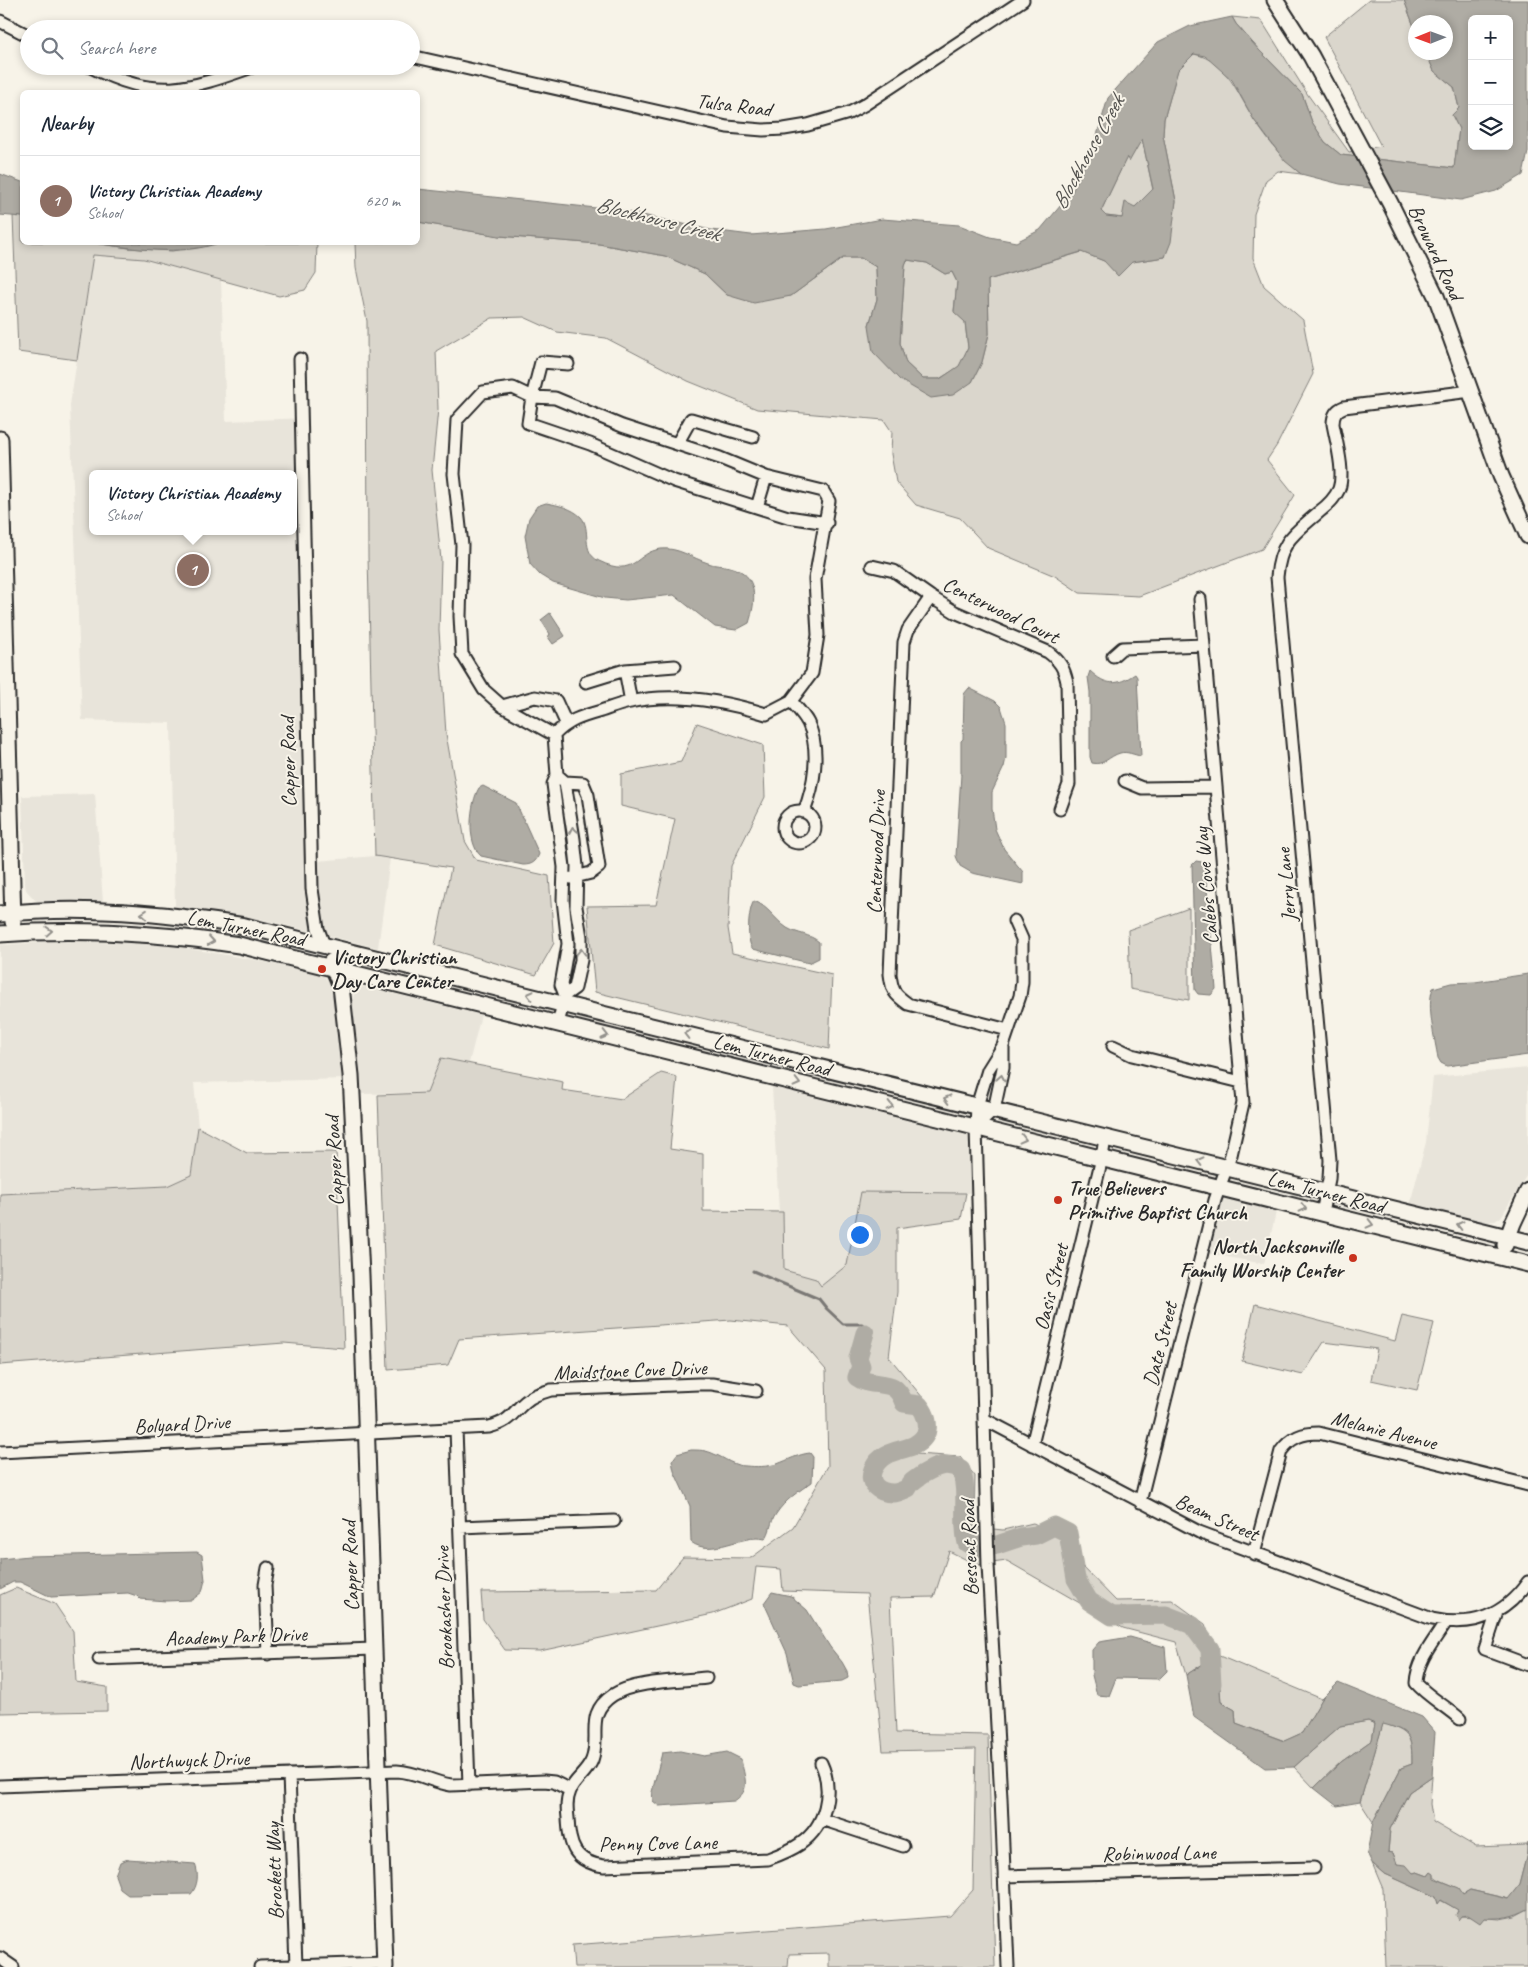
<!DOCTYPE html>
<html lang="en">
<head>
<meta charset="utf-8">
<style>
	body { margin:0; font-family:Caveat,sans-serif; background:#f2f2f3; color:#1f2937 }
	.controls { position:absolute; right:15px; top:15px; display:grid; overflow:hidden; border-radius:8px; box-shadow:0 2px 8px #0003 }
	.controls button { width:45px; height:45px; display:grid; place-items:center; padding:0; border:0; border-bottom:1px solid #e0e1e3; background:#fff; color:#1f2937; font:25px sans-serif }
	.compass { position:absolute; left:1408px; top:15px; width:45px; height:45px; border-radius:50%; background:#fff; box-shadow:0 2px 8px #0003; rotate:269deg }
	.you { position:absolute; left:859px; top:1234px; width:18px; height:18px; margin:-12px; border:4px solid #fff; border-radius:50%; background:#1a73e8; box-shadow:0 0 0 8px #1a73e833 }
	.badge { display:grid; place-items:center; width:32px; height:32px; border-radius:50%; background:#1a73e8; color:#fff; font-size:16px; font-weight:700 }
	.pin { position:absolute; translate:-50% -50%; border:2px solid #fff; box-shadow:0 1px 5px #0006 }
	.popup { position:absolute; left:89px; top:470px; width:208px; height:65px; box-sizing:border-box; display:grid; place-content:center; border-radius:8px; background:#fff; filter:drop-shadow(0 1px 4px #0005); font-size:16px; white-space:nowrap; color:#747a83 }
	.popup b { font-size:19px; color:#1f2937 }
	.popup::after { content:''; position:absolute; left:50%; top:100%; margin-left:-10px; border:10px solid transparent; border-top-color:#fff }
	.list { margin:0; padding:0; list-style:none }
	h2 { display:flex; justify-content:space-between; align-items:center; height:65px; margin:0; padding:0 20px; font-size:21px }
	h2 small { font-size:16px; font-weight:400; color:#747a83 }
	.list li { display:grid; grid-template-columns:32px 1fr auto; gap:15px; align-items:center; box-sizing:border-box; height:90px; padding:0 20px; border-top:1px solid #e0e1e3 }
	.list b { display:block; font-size:19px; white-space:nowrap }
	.list p { margin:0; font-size:16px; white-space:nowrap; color:#747a83 }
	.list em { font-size:16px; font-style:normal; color:#747a83 }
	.icon { flex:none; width:28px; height:28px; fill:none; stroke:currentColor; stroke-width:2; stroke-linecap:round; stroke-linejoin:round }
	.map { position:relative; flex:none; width:1528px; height:1967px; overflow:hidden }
	.search { position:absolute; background:#fff; box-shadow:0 2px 8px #0003; left:20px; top:20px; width:400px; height:55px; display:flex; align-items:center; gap:12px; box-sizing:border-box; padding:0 18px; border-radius:28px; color:#747a83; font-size:19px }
	.panel { position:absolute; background:#fff; box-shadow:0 2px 8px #0003; left:20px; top:90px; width:400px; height:155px; border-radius:8px }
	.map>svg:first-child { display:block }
</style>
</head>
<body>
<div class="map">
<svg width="1528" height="1967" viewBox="0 0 1528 1967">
	<rect width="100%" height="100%" fill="#f7f3e8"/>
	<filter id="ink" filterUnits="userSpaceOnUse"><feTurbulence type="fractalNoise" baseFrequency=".02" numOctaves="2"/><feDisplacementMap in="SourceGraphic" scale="10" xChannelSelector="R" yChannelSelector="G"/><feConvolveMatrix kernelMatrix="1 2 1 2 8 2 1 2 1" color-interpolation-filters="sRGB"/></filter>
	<g filter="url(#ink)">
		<path fill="#e8e4da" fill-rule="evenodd" d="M93,255L144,259L221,280L226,421L306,418L317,861L375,856L390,858L378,948L264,920L175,907L171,723L82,720L70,405ZM93,474H293V531H93Z
			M95,794L103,902H39L35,900L26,890L25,883L22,796Z
			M59,941L131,943L173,946L256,960L319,974L325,977L330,984L335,1005L346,1079L194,1083L198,1127L191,1175L167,1186L0,1194V945Z
			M361,987H367L481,1015L469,1063L441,1058L427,1093L359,1094L351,1007L354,993Z
			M1528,1068V1173L1501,1217L1495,1221L1486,1222L1410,1204L1426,1142L1433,1077Z
			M772,1087L970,1136L973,1193L862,1192L847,1265L821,1286L816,1279L784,1270L783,1212H779Z
			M1209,1195L1276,1212L1264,1264L1196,1251Z"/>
		<path fill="#dad6cc" stroke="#82807c" d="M1369,0H1404L1415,29L1416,52L1426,53L1434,71L1454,87L1459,108L1452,115L1459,129L1454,168L1341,155L1325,142L1312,122L1302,94L1259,50L1236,24L1232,17L1261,20L1308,95L1349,152L1381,146L1324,37Z
			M1194,54C1228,61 1238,96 1255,121C1268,141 1283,159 1301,174L1278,171L1266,180L1254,214L1253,258L1264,286L1303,320L1313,374L1277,445L1267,460L1295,495L1262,549L1139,596L1080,593L1055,576L988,548L960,518L916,505L896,482L891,454L892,432L884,420L757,409L688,381L606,338L557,332L524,317L492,318L436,351L438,409L432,470L441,560L439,630L446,734L465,841L476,860L549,876L554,943L536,975L435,945L451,868L375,856L368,556L367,321L356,268L355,243L418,242V222L499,236L599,244L665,256L705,274L727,295L791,296L843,258H861L876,267L877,299L869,325L900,380L972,382L982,362L989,334L988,280L1082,252L1104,261L1132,262L1165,257L1176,201L1163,135L1164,119L1178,69Z
			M1142,138L1153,190L1123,218L1106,216L1101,211L1127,156Z
			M13,215L22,217V242L94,243L129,248L172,251L219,243H317L316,273L305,290L279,296L144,259L93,255L77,360L18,352Z
			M907,260L927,263L945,274L952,272L957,282L954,311L965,322L968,348L959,367L939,379H923L906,363L900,343L905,265Z
			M697,723L763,745L765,797L731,866L728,928L732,953L832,975L829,1049L595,992L587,906L656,905L675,819L621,806V774L681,762Z
			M1189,908V1000L1130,989L1128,930Z
			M441,1058L563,1082L562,1090L622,1099L661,1073L677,1077L670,1149L703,1154V1211L783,1212L784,1270L816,1279L821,1286L847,1265L861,1192L966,1193L961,1219L897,1228V1292L889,1357L928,1404L933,1432L916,1454L960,1457L975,1476L974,1527L1003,1530L1033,1523L1040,1526L1063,1521L1075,1531L1081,1565L1116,1601L1172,1600L1205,1624L1217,1655L1322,1699L1302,1733L1285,1741L1236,1723L1235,1710L1221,1702L1217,1655L1186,1675L1176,1642L1123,1628L1007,1561L977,1565L949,1551L934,1597L890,1598L896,1733L988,1735L995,1967H829V1953L789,1954L788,1967H574L572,1945L950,1916L973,1890L976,1749L883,1751L867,1594L783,1591L781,1569L756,1567L752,1599L713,1614L540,1651L505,1650L483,1619L481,1592L656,1590L683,1557L751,1558L793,1527L828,1466L826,1370L788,1326L731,1320L459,1339L448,1365L388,1370L378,1095L427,1093Z
			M198,1127L247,1153L336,1152L344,1348L284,1343L0,1365V1194L167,1186L191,1175Z
			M1255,1304L1395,1341L1402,1316L1434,1323L1417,1390L1371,1380L1377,1349L1324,1342L1303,1375L1242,1361Z
			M16,1588L55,1604L73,1631L76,1682L107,1687V1711L0,1713V1595Z
			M1368,1721L1375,1724L1372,1740L1341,1762L1314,1788L1294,1767L1340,1726Z
			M1383,1723C1410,1733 1412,1735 1412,1764L1401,1768L1373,1822L1360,1802Z
			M1432,1776L1430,1804L1433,1822L1476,1847L1527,1845V1854L1519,1885L1509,1899L1470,1890L1463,1894C1455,1882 1438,1884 1431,1872L1428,1876L1417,1872L1413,1873L1397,1864L1393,1853L1388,1852L1390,1829L1409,1792Z
			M1372,1863L1383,1873L1436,1897L1438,1903L1440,1900L1459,1910L1462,1916L1500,1919L1515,1916L1528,1909V1967H1386L1383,1889Z"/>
		<path fill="#afaca4" stroke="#7a7874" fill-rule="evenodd" d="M1404,0H1528V152L1523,175L1496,191L1461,200L1340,184L1301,174L1285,161L1254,120L1232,80L1205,56L1194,54L1178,70L1164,119L1163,135L1176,201L1171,242L1165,257L1132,262L1118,276L1104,261L1081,252L988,280L989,334L982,362L972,382L953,395L931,398L900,380L873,352L869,325L877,299L876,267L861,258H843L791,296L754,303L727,295L705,274L665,256L599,244L499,236L418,222V189L624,211L711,230L751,235L826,229L882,219L959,225L990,237L1016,242L1040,230L1072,192L1095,142L1108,98L1158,42L1190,26L1232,17L1236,24L1259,50L1302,94L1312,122L1325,142L1341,155L1454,168L1459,129L1452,115L1459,108L1454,87L1434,71L1426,53L1446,52V22H1416L1415,29ZM1472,19H1509V146H1472ZM1142,139L1153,189L1135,207L1125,202L1122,218L1106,216L1101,211L1127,157L1129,162ZM907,260L927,263L945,274L952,272L957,282L954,312L965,322L968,348L959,366L940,379H923L906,363L900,343L905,265Z
			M0,174L22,182V217L0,215Z
			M94,243H219C179,256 135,249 94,243Z
			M546,503C558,505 572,508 581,517C592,529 580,552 599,561C636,579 635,552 661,549C678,547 692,558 708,563C715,566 723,565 730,567C759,574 756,601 749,623L736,630L715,627L674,595L626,600L605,598L553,583L540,575L530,564L525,536L529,518L537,506Z
			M550,613L565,636L553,644L548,637L550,634L541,620Z
			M1090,671C1106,686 1117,686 1135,674L1137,677L1141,756C1134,755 1127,751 1120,753C1109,756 1104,766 1092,763L1090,757V692L1088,677Z
			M969,688L995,701L1001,707L1006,723V758L1004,767L992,792V809L995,829L1004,849L1023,872V884L972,873L960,866L956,856L961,774V741L963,739L964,694Z
			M483,786L516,803L539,854C536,862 532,865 523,865L481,856C466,843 470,803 479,788Z
			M1196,861L1202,862L1205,867L1216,989L1211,995L1198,994L1195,990L1192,865Z
			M754,901C768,906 774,919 787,928C797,934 810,934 819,942V958L809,963L753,949C746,943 748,909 754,901Z
			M1528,974V1055L1447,1066L1441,1063L1438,1058C1435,1039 1426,1006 1433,988L1451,983L1475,982Z
			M691,1450C699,1450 706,1450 714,1454C725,1458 733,1466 746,1466C756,1467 767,1467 777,1464C788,1460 799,1454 810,1453L813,1457L812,1482C799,1491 785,1500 776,1514C770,1522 771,1532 765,1539C742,1533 712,1558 691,1542L690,1506L674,1471L672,1461L677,1454Z
			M197,1552L202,1555L205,1580L202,1592L192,1600L166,1601L140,1599L137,1596L128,1593L51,1597L20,1582H13L0,1589V1559L29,1556Z
			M772,1592L791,1596L807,1610L830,1647L842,1662L847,1671L848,1678L842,1681L799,1685L794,1683L787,1653L764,1603Z
			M1130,1637L1165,1647L1167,1671L1159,1679L1116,1678L1109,1696L1097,1695L1092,1675V1650L1099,1642Z
			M1217,1655L1221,1702L1235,1710L1236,1723L1284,1741L1302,1733L1322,1699L1338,1683L1422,1717L1435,1732L1432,1776L1409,1792L1390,1829L1388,1852L1393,1853L1397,1864L1406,1865L1413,1873L1417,1872L1428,1876L1431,1872L1434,1874V1878L1459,1888L1463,1894L1470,1890L1508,1899L1519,1885L1527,1854L1528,1843V1909C1513,1917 1501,1919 1484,1918L1480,1923L1468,1915L1462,1916L1459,1920L1456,1915L1458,1910L1441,1900L1438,1904L1436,1897L1383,1873L1372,1863L1367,1853L1373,1822L1401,1768L1412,1764C1412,1736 1410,1731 1383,1724L1360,1802L1337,1806L1314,1788L1341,1762L1372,1740L1375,1724L1368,1721L1340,1726L1294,1767L1265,1768L1194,1717L1186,1675Z
			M680,1751L704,1756L727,1752L741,1759C744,1777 752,1790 734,1801L659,1806L653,1801L652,1792L662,1753Z
			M128,1859L195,1864C199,1874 198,1886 191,1894L128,1895L120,1889L115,1875L120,1862Z"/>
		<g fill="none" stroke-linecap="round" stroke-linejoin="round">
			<path stroke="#7a7874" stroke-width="3" d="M753,1271L819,1299L827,1309L843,1324H862L865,1328V1333"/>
			<path stroke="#afaca4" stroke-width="19" d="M865,1333L858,1358L861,1366L857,1377C876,1391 894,1374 904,1403L919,1405C926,1413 931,1427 924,1437C911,1455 885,1444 873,1469C867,1484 879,1493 893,1493C898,1493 904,1490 908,1488C911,1481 916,1479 923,1474C937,1466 947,1461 961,1470C969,1493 961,1519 967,1543L978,1547L997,1545L1021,1537L1036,1535L1054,1526L1068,1533L1076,1579L1089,1601L1112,1616L1166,1615L1192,1625L1210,1649L1212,1684"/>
			<defs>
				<path id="street" d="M0,21L29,36
					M411,56L727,127L763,130L784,129L808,125L849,113L864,105L1023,0
					M89,66C157,101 187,90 255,66
					M300,359L312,889L318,929L324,945
					M677,444L691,419L753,437
					M757,507L766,477
					M872,566L894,571L931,597L955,612L1048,652C1060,661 1064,668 1067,682L1069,784L1060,809
					M931,597L908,630L904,642L890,974C892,991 894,994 908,1004L1008,1030
					M1113,656L1122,648L1204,645
					M625,670L675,666
					M586,682L625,670L631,702
					M791,701C797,708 804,715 808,723C821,750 814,786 804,812
					M502,706L554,735
					M566,723L556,701L535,697L502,706L484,690L462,654L460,616L462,545L454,474L457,420L483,392L513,388L532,397L541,362L568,364
					M557,775L554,735C569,720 580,717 601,711C610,708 620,704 630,702C675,692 723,701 766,714L791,701L812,673L818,635L815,579L829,501L823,491L766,477L720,458L622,426L555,398L532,397L528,423L590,444L674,481L788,517L827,523
					M1125,781L1142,788L1216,787
					M565,782L583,783L588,795L599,867L591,873L571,878
					M783 827a16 16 0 1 1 32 0a16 16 0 1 1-32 0Z
					M558,1024L565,995L561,985L568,944L563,900L564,867L553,784L557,775L565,782L574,839L577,866L576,907L581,937V960L575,988L565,995
					M1113,1046L1132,1055L1241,1082
					M976,1127L994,1110L1003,1068V1048
					M1322,1213L1329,1179L1330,1160L1277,577C1280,541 1294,534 1319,512C1327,506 1335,498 1339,489C1345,472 1336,441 1333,424C1333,415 1336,410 1344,407L1471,391
					M984,1419L1199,1532L1432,1619C1473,1628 1504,1616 1528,1582
					M456,1429L469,1785
					M1032,1445L1102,1158L1105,1138
					M0,1452L489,1427C511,1421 510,1415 525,1402C533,1395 541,1393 551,1390L698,1384H712L756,1391
					M1140,1502L1215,1200L1231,1155L1243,1103L1200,599
					M460,1527L614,1521
					M1254,1554L1281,1451C1291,1437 1303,1433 1319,1433L1528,1485
					M1497,1612L1485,1649L1528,1665
					M1446,1622C1434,1641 1417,1660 1416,1683C1427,1696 1447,1707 1460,1719
					M268,1654L265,1585L268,1568
					M99,1659L374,1649
					M706,1678C681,1681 633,1681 613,1695C584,1714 601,1736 592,1760C587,1773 574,1780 570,1791C566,1800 567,1809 568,1818C569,1845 574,1862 604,1866L768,1859C779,1855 790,1851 800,1844C826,1826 834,1791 821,1763
					M289,1775L296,1966
					M0,1786L397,1771C418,1772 431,1782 451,1785L544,1781L554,1782L570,1790
					M821,1819L903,1846
					M1004,1876L1314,1868
					M0,1958L13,1967
					M260,1967L385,1963
					M1008,1967L1001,1798L988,1565L976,1127L977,1106L988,1070L1003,1046L1020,996L1022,982V939L1014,921"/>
				<path id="secondary" d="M1275,0L1311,56L1390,203L1436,296L1501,476L1528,536
					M0,439L13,922
					M0,914C81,905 164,913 245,926L1528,1242
					M0,934C81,928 159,933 239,945L1528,1264
					M331,962L341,986L351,1075L361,1275L385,1967
					M1505,1245L1513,1223L1528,1191"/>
			</defs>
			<use href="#street" stroke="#2b2b2b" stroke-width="15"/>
			<use href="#secondary" stroke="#2b2b2b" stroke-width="19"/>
			<use href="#street" stroke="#f7f3e8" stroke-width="11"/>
			<use href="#secondary" stroke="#f7f3e8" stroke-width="15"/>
		</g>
		<defs><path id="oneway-chevron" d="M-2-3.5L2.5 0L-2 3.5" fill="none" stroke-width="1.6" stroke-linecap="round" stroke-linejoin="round" transform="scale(1.25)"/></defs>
		<g stroke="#918f8a">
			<use href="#oneway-chevron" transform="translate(573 830) rotate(-100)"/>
			<use href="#oneway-chevron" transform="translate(144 914) rotate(-175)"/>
			<use href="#oneway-chevron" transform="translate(49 931) rotate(-3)"/>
			<use href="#oneway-chevron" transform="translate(211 941) rotate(9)"/>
			<use href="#oneway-chevron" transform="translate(581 952) rotate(-88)"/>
			<use href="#oneway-chevron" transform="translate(530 995) rotate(-166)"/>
			<use href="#oneway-chevron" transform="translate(687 1034) rotate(-166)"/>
			<use href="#oneway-chevron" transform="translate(605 1035) rotate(14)"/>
			<use href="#oneway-chevron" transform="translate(1001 1078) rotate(-80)"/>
			<use href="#oneway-chevron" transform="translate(797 1083) rotate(14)"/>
			<use href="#oneway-chevron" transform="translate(947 1099) rotate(-166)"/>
			<use href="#oneway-chevron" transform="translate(890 1106) rotate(14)"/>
			<use href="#oneway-chevron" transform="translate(1023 1139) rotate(14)"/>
			<use href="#oneway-chevron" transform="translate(1200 1161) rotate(-166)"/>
			<use href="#oneway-chevron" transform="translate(1303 1208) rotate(14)"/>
			<use href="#oneway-chevron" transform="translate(1370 1224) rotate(14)"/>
			<use href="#oneway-chevron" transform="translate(1460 1225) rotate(-166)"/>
		</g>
	</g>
	<g fill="#c8321e" stroke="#f7f3e8" stroke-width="2">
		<circle cx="322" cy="969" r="5"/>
		<circle cx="1058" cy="1200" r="5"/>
		<circle cx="1353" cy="1258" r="5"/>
	</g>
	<g text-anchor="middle" stroke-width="4" stroke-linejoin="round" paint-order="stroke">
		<g font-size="21" fill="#2b2b2b" stroke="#f7f3e8">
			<text transform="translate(734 105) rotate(7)" y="7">Tulsa Road</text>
			<text transform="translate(1436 252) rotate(65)" y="7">Broward Road</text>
			<text transform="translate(1001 610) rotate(26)" y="7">Centerwood Court</text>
			<text transform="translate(288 762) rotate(-91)" y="7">Capper Road</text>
			<text transform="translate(876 852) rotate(-88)" y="7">Centerwood Drive</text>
			<text transform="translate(1286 885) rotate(-95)" y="7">Jerry Lane</text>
			<text transform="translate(1206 886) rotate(-95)" y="7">Calebs Cove Way</text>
			<text transform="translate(246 928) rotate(11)" y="7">Lem Turner Road</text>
			<text transform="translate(772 1055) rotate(14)" y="7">Lem Turner Road</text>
			<text transform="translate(334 1161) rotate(-93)" y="7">Capper Road</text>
			<text transform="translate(1326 1192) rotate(14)" y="7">Lem Turner Road</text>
			<text transform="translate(1051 1287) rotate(-76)" y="7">Oasis Street</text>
			<text transform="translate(1160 1344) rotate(-76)" y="7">Date Street</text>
			<text transform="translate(630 1370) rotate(-2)" y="7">Maidstone Cove Drive</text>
			<text transform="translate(182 1424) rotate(-3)" y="7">Bolyard Drive</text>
			<text transform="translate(1384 1430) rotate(14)" y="7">Melanie Avenue</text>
			<text transform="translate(1217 1517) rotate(24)" y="7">Beam Street</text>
			<text transform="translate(969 1548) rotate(-92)" y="7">Bessent Road</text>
			<text transform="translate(350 1566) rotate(-92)" y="7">Capper Road</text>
			<text transform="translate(444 1608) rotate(-92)" y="7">Brookasher Drive</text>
			<text transform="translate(236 1636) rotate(-2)" y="7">Academy Park Drive</text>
			<text transform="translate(189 1760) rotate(-2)" y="7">Northwyck Drive</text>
			<text transform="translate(658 1843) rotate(-1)" y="7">Penny Cove Lane</text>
			<text transform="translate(1159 1853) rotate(-1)" y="7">Robinwood Lane</text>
			<text transform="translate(274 1871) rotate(-92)" y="7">Brockett Way</text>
		</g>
		<g font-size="21" font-weight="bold" fill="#2b2b2b" stroke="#f7f3e8" text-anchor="start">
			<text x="332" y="964">Victory Christian<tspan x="332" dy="24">Day Care Center</tspan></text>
			<text x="1068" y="1195">True Believers<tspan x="1068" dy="24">Primitive Baptist Church</tspan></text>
			<text x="1343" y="1253" text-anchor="end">North Jacksonville<tspan x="1343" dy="24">Family Worship Center</tspan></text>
		</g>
		<g font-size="22" font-style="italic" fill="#53524f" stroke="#f7f3e8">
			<text transform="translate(1087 152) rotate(-61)" y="8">Blockhouse Creek</text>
			<text transform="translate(658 218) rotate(14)" y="8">Blockhouse Creek</text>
		</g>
	</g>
</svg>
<div class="controls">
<button>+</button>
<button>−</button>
<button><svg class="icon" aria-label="layers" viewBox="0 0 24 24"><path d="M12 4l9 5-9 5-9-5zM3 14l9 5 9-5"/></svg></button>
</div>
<svg class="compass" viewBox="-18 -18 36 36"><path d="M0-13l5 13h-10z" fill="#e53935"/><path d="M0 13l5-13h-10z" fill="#747a83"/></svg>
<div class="you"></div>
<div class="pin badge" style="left:193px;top:570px;background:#8d6e63">1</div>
<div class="popup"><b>Victory Christian Academy</b>School</div>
<div class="search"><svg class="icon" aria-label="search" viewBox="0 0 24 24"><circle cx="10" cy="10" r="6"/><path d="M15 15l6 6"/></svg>Search here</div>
<section class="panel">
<h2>Nearby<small></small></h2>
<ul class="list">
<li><span class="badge" style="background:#8d6e63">1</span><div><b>Victory Christian Academy</b><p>School</p></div><em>620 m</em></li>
</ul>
</section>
</div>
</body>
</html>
